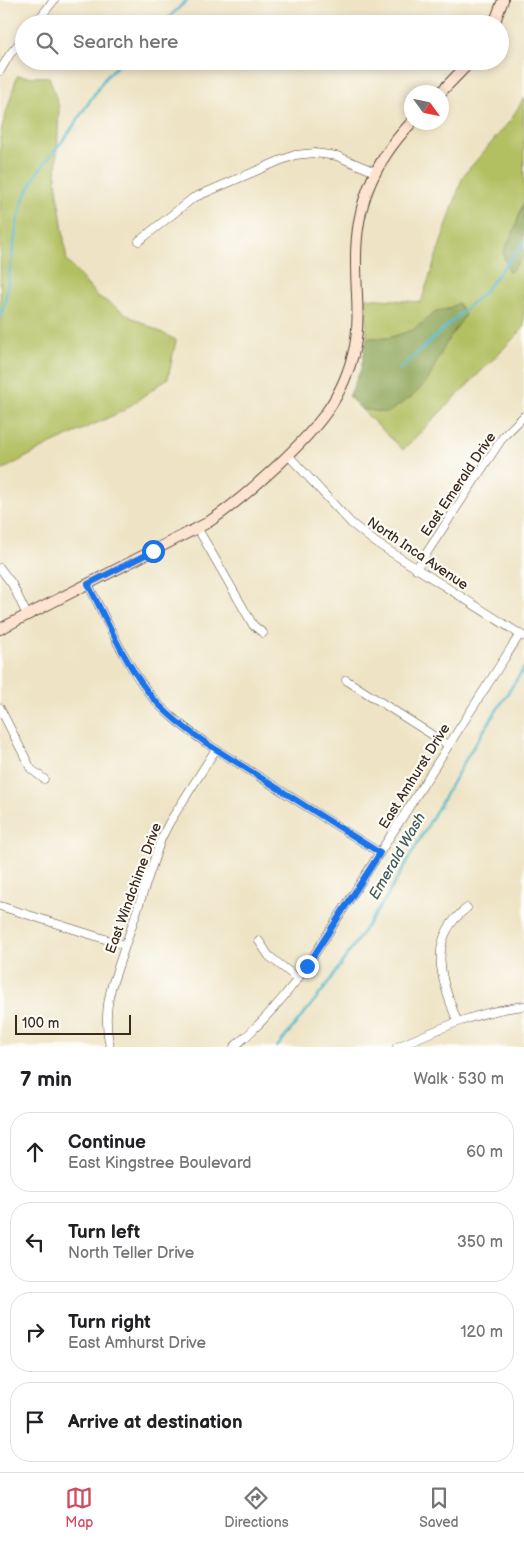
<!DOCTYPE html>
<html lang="en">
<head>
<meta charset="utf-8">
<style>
	body { margin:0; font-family:"Balsamiq Sans",sans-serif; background:#f2f2f2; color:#202124 }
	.compass { position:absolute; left:404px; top:85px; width:45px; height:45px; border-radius:50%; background:#fff; box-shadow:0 2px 8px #0003; rotate:123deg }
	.scale { position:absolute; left:15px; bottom:12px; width:116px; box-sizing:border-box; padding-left:5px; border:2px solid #3b2a1e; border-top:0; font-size:14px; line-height:18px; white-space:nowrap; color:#3b2a1e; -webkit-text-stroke:4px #fdfcf7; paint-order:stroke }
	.stop { position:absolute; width:15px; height:15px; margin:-11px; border:4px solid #1a73e8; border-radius:50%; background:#fff }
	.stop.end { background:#1a73e8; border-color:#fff; box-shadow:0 1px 5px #0008 }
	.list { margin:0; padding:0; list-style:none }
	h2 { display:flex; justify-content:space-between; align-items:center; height:65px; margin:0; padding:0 20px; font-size:21px }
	h2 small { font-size:16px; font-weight:400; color:#757577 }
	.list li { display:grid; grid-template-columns:32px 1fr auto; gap:15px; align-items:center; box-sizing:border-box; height:80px; margin:0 10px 10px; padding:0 10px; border:1px solid #e0e0e0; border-radius:20px }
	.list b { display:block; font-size:19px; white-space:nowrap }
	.list p { margin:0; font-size:16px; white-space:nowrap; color:#757577 }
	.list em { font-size:16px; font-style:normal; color:#757577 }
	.icon { flex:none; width:28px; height:28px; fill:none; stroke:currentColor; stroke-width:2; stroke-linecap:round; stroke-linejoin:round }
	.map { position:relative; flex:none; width:524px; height:1047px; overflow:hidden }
	.search { position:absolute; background:#fff; box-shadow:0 2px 8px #0003; left:15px; right:15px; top:15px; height:55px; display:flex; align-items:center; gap:12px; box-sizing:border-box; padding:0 18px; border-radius:28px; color:#757577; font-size:19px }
	.sheet { height:425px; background:#fff }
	nav { display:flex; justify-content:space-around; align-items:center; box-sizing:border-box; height:70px; border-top:1px solid #e0e0e0; background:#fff; font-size:14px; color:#757577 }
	nav a { display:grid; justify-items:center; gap:2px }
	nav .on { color:#d1495b }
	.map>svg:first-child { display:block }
</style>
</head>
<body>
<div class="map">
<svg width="524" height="1047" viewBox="0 0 524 1047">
	<rect width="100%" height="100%" fill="#fdfcf7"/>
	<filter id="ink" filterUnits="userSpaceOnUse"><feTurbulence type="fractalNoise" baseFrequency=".02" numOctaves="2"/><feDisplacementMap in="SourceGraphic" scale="10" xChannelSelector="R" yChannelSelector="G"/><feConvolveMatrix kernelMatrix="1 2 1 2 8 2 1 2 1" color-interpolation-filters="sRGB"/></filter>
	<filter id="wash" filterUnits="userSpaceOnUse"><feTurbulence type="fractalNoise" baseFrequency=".0096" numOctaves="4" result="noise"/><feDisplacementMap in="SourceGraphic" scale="20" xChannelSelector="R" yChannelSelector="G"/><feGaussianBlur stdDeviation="1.12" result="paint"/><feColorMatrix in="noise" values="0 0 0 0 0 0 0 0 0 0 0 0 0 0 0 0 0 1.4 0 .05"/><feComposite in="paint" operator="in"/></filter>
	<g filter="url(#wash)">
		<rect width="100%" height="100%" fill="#eee3c4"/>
		<path fill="#b3c062" stroke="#777540" d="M17,76L49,77L59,107L56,180L67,261L96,295L131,317L176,340L168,378L123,411L51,444L0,471V134Z
			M524,98V201L515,228L516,266L524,255V328L403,450L361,409L387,412L445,345L464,316L458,303L448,309L437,311L413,330L388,338H367L365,298L421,302L463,176L510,121Z"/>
		<path fill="#8ea658" stroke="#64683b" d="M524,201V255L509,273L503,253L515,228Z
			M458,303L465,315L445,345L428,380L413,396L387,413L361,409L349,397L361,369L367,338H388L413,330L437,311L448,309Z"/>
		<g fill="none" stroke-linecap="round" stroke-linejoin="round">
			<path stroke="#4eb8ca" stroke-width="2.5" d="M162,24L187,0
				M0,317L5,302L17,223L23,200L37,173L68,134L105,78L122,61
				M400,369L483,293L524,242
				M277,1047L324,989L386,898L470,752L524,668"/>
		</g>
	</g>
	<g filter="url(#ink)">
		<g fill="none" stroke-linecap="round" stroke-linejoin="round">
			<defs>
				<path id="street" d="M35,24L54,0
					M0,71L10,54L24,37
					M139,241L193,198L279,161L295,155L315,153L337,156L375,172
					M288,455L351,523L375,542L523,636
					M198,529L253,625L263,633
					M0,568L12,584L27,615
					M416,569L503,437L524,416
					M88,584C107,621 123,659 148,692C164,713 185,728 206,743L380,853
					M346,680L448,745
					M0,708L31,769L44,779
					M0,906L124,945
					M259,941L269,956L298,979
					M457,1021C442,981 425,939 467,908
					M110,1047C105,1026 106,1006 112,985L161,839L169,823L216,749
					M234,1047C263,1023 285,997 307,966L520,634
					M397,1047C438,1029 479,1011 524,1006"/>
				<path id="secondary" d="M494,24L503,0
					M441,92L471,61
					M0,629L207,523C233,506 255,486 278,465C316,429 344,399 355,346C360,318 356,291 356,263C355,206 373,163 412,122"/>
			</defs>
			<use href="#street" stroke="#564637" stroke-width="9"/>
			<use href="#secondary" stroke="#564637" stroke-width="12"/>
			<use href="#street" stroke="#fff" stroke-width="8"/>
			<use href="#secondary" stroke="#fde4d1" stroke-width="10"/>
		</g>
	</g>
	<g fill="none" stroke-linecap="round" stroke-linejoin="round" filter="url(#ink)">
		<path stroke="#1a73e8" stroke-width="6" d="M153,551L88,584C107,621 123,659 148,692C164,713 185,728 206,743L380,853L307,966"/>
	</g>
	<g text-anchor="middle" stroke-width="4.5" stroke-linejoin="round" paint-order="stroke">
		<g font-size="14" fill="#3b2a1e" stroke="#fdfcf7">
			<text transform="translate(458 484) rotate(-56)" y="5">East Emerald Drive</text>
			<text transform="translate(418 553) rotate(34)" y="5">North Inca Avenue</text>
			<text transform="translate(414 776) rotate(-58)" y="5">East Amhurst Drive</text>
			<text transform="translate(133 888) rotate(-70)" y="5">East Windchime Drive</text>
		</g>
		<g font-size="15" font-style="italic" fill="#425c5a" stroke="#fdfcf7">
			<text transform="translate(397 856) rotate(-60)" y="5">Emerald Wash</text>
		</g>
	</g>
</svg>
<svg class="compass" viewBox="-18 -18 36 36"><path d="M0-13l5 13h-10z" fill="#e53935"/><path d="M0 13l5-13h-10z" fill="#757577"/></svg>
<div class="scale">100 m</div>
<div class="stop" style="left:153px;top:551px"></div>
<div class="stop end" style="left:307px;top:966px"></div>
<div class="search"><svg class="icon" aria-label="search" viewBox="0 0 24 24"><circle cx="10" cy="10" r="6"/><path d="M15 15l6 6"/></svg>Search here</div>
</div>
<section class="sheet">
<h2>7 min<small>Walk · 530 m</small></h2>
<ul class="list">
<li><svg class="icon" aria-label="ahead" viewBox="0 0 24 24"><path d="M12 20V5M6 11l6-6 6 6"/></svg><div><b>Continue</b><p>East Kingstree Boulevard</p></div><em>60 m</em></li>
<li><svg class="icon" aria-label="left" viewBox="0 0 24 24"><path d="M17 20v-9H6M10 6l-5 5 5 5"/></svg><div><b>Turn left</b><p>North Teller Drive</p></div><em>350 m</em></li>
<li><svg class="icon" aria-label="right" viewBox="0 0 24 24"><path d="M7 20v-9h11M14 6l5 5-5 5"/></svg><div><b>Turn right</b><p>East Amhurst Drive</p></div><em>120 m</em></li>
<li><svg class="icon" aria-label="arrive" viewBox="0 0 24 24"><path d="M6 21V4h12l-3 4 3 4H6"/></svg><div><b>Arrive at destination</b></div></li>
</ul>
</section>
<nav>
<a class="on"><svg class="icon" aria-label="map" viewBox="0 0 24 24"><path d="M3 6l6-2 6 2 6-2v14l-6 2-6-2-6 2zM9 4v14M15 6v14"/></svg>Map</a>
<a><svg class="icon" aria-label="directions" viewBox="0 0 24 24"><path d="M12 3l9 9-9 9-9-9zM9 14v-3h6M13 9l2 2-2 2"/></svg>Directions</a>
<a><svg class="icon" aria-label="saved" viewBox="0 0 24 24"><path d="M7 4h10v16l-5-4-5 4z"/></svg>Saved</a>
</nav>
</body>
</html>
